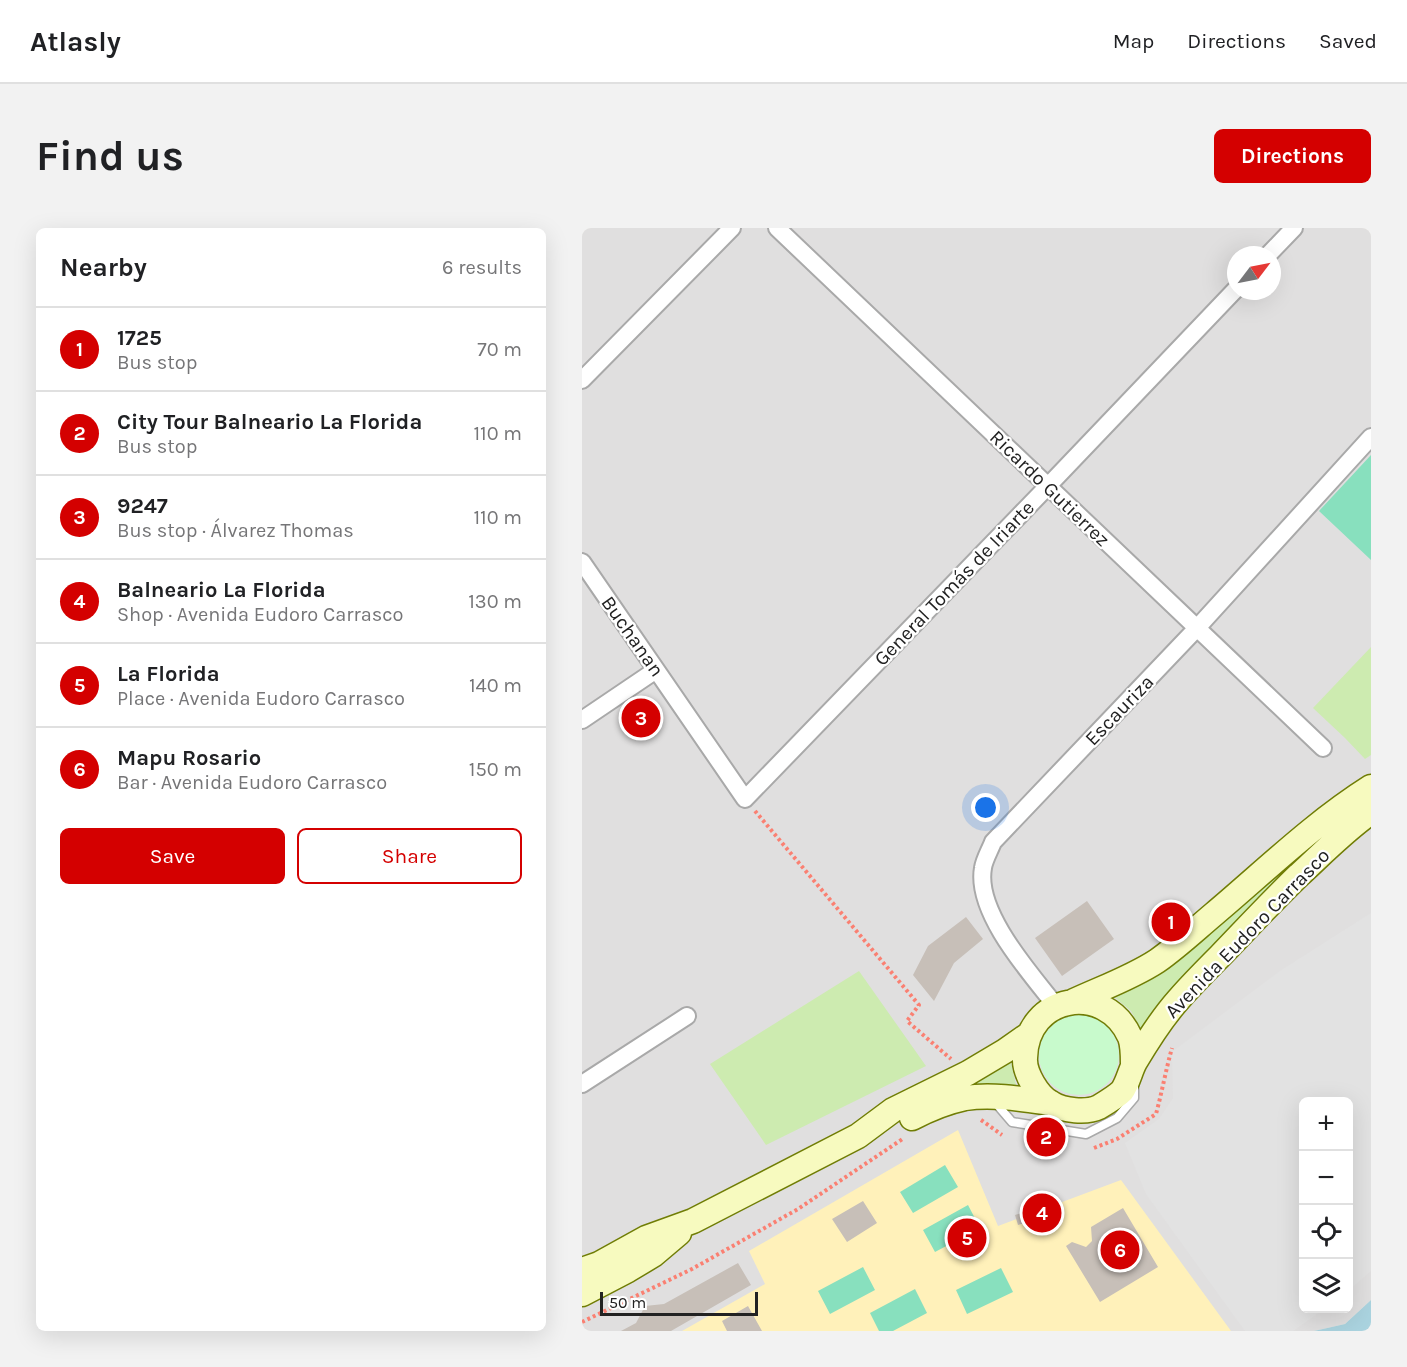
<!DOCTYPE html>
<html lang="en">
<head>
<meta charset="utf-8">
<style>
	body { margin:0; font-family:Karla,sans-serif; background:#f2f2f2; color:#202124 }
	.controls { position:absolute; right:18px; bottom:18px; display:grid; overflow:hidden; border-radius:9px; box-shadow:0 6px 24px #0002 }
	.controls button { width:54px; height:54px; display:grid; place-items:center; padding:0; border:0; border-bottom:2px solid #e0e0e0; background:#fff; color:#202124; font:30px sans-serif }
	.compass { position:absolute; left:645px; top:18px; width:54px; height:54px; border-radius:50%; background:#fff; box-shadow:0 6px 24px #0002; rotate:58deg }
	.scale { position:absolute; left:18px; bottom:15px; width:158px; box-sizing:border-box; padding-left:6px; border:3px solid #222; border-top:0; font-size:16px; line-height:21px; white-space:nowrap; color:#222; -webkit-text-stroke:4px #fff; paint-order:stroke }
	.you { position:absolute; left:404px; top:580px; width:21px; height:21px; margin:-15px; border:4px solid #fff; border-radius:50%; background:#1a73e8; box-shadow:0 0 0 9px #1a73e833 }
	.badge { display:grid; place-items:center; width:39px; height:39px; border-radius:50%; background:#d40000; color:#fff; font-size:20px; font-weight:700 }
	.pin { position:absolute; translate:-50% -50%; border:3px solid #fff; box-shadow:0 2px 6px #0006 }
	.list { margin:0; padding:0; list-style:none }
	h2 { display:flex; justify-content:space-between; align-items:center; height:78px; margin:0; padding:0 24px; font-size:26px }
	h2 small { font-size:20px; font-weight:400; color:#757577 }
	.list li { display:grid; grid-template-columns:39px 1fr auto; gap:18px; align-items:center; box-sizing:border-box; height:84px; padding:0 24px; border-top:2px solid #e0e0e0 }
	.list b { display:block; font-size:22px; white-space:nowrap }
	.list p { margin:0; font-size:20px; white-space:nowrap; color:#757577 }
	.list em { font-size:20px; font-style:normal; color:#757577 }
	.actions { display:flex; gap:12px; padding:18px 24px }
	.actions a { flex:1; padding:14px 0; border:2px solid #d40000; border-radius:9px; text-align:center; font-size:21px; color:#d40000 }
	.actions .main { background:#d40000; color:#fff }
	.icon { flex:none; width:33px; height:33px; fill:none; stroke:currentColor; stroke-width:2; stroke-linecap:round; stroke-linejoin:round }
	.map { position:relative; flex:none; width:789px; height:1103px; overflow:hidden; border-radius:9px }
	header { display:flex; align-items:center; gap:36px; box-sizing:border-box; height:84px; padding:0 30px; background:#fff; border-bottom:2px solid #e0e0e0 }
	header strong { font-size:28px }
	nav { display:flex; gap:33px; margin-inline-start:auto; font-size:21px }
	.intro { display:flex; align-items:center; justify-content:space-between; box-sizing:border-box; height:144px; padding:0 36px }
	h1 { margin:0; font-size:42px }
	.button { padding:15px 27px; border-radius:9px; background:#d40000; color:#fff; font-size:21px; font-weight:700 }
	main { display:flex; gap:36px; padding:0 36px }
	aside { flex:1; background:#fff; border-radius:9px; box-shadow:0 6px 24px #0002 }
	.map>svg:first-child { display:block }
</style>
</head>
<body>
<header>
<strong>Atlasly</strong>
<nav><a>Map</a><a>Directions</a><a>Saved</a></nav>
</header>
<div class="intro"><h1>Find us</h1><a class="button">Directions</a></div>
<main>
<aside>
<h2>Nearby<small>6 results</small></h2>
<ul class="list">
<li><span class="badge">1</span><div><b>1725</b><p>Bus stop</p></div><em>70 m</em></li>
<li><span class="badge">2</span><div><b>City Tour Balneario La Florida</b><p>Bus stop</p></div><em>110 m</em></li>
<li><span class="badge">3</span><div><b>9247</b><p>Bus stop · Álvarez Thomas</p></div><em>110 m</em></li>
<li><span class="badge">4</span><div><b>Balneario La Florida</b><p>Shop · Avenida Eudoro Carrasco</p></div><em>130 m</em></li>
<li><span class="badge">5</span><div><b>La Florida</b><p>Place · Avenida Eudoro Carrasco</p></div><em>140 m</em></li>
<li><span class="badge">6</span><div><b>Mapu Rosario</b><p>Bar · Avenida Eudoro Carrasco</p></div><em>150 m</em></li>
</ul>
<div class="actions"><a class="main">Save</a><a>Share</a></div>
</aside>
<div class="map">
<svg width="789" height="1103" viewBox="0 0 789 1103">
	<rect width="100%" height="100%" fill="#f2efe9"/>
	<path fill="#e0dfdf" fill-rule="evenodd" d="M0,0H789V1072L763,1096L732,1103H0ZM654,27H690V63H654ZM722,874H766V1080H722Z"/>
	<path fill="#cdebb0" d="M789,419V527L783,531L763,510L731,480Z
		M769,586L588,763L560,803L549,783L530,767L715,625Z
		M277,743L344,838L184,917L128,836Z
		M428,831L435,861L390,855Z"/>
	<path fill="#fff1ba" d="M376,902L416,998L539,952L649,1103H100L183,1056L167,1023Z"/>
	<path fill="#c8facc" d="M457 827a40 40 0 1 1 80 0a40 40 0 1 1-80 0Z"/>
	<path fill="#88e0be" d="M789,227V332L737,283Z
		M363,937L376,959L331,985L318,964Z
		M386,977L398,1000L353,1024L341,1002Z
		M281,1039L293,1062L248,1086L236,1063Z
		M419,1040L431,1064L385,1086L374,1062Z
		M333,1061L345,1085L311,1103H297L288,1085Z"/>
	<path fill="#e2e2e2" d="M789,685V1043L767,1062L766,874H722V1080L742,1081L711,1103H663L564,966L543,915L577,891L591,870L590,824L698,743Z"/>
	<path fill="#aad3df" d="M789,1072V1103H732L763,1096Z"/>
	<path fill="#c7bfb8" d="M505,673L532,711L480,748L453,710Z
		M384,689L401,711L372,735L352,773L331,747L346,718Z
		M281,973L295,995L265,1014L250,991Z
		M465,977L468,987L436,997L433,987Z
		M541,980L576,1039L518,1074L484,1018L490,1014L504,1019L510,1013L509,999Z
		M156,1035L169,1057L89,1103H39L54,1095L63,1078L82,1076Z
		M166,1078L180,1103H145L140,1093Z"/>
	<g fill="none" stroke-linecap="round" stroke-linejoin="round">
		<defs>
			<path id="service" d="M412,873L430,894L504,906L535,890L552,870V858"/>
			<path id="minor" d="M195,0L741,520
				M686,27L712,0
				M0,152L150,0
				M0,334L163,571L466,258L654,61
				M0,492L74,442
				M474,778C448,745 393,684 401,640C402,632 408,622 411,614L615,400L789,209
				M0,856L105,788"/>
			<path id="secondary" d="M492,773C520,760 549,750 575,733C595,719 613,702 632,686C683,643 732,595 789,559
				M551,836C551,828 551,817 548,809C523,753 444,767 443,830C442,845 456,868 469,875C481,883 505,885 517,879C522,876 536,867 540,863C546,855 548,843 553,834C566,812 580,790 597,771C610,756 624,742 638,728C664,701 690,673 717,647C740,626 763,602 789,584
				M330,890C347,881 364,874 383,870C411,866 441,871 469,875
				M0,1042L17,1036L64,1010L111,993L276,908L311,882L386,845L423,823L446,807
				M0,1066L46,1042L71,1027L97,1005"/>
		</defs>
		<use href="#service" stroke="#a9a9a9" stroke-width="11"/>
		<use href="#minor" stroke="#a9a9a9" stroke-width="20"/>
		<use href="#secondary" stroke="#707d05" stroke-width="27"/>
		<path stroke="#fa8072" stroke-width="4" stroke-dasharray="3 3" stroke-linecap="butt" d="M173,583L337,777L325,793L369,831
			M399,892L420,907
			M512,920L535,911L574,886C580,864 584,841 590,820
			M0,1094L110,1041L216,981L322,910"/>
		<use href="#service" stroke="#fff" stroke-width="8"/>
		<use href="#minor" stroke="#fff" stroke-width="16"/>
		<use href="#secondary" stroke="#f7fabf" stroke-width="24"/>
	</g>
	<g text-anchor="middle" stroke-width="4.5" stroke-linejoin="round" paint-order="stroke">
		<g font-size="20" fill="#222" stroke="#fff">
			<text transform="translate(468 260) rotate(44)" y="7">Ricardo Gutierrez</text>
			<text transform="translate(372 355) rotate(-46)" y="7">General Tomás de Iriarte</text>
			<text transform="translate(51 408) rotate(55)" y="7">Buchanan</text>
			<text transform="translate(537 482) rotate(-46)" y="7">Escauriza</text>
			<text transform="translate(665 705) rotate(-46)" y="7">Avenida Eudoro Carrasco</text>
		</g>
	</g>
</svg>
<div class="controls">
<button>+</button>
<button>−</button>
<button><svg class="icon" aria-label="locate" viewBox="0 0 24 24"><circle cx="12" cy="12" r="6"/><path d="M12 2v4M12 18v4M2 12h4M18 12h4"/></svg></button>
<button><svg class="icon" aria-label="layers" viewBox="0 0 24 24"><path d="M12 4l9 5-9 5-9-5zM3 14l9 5 9-5"/></svg></button>
</div>
<svg class="compass" viewBox="-18 -18 36 36"><path d="M0-13l5 13h-10z" fill="#e53935"/><path d="M0 13l5-13h-10z" fill="#757577"/></svg>
<div class="scale">50 m</div>
<div class="you"></div>
<div class="pin badge" style="left:589px;top:694px">1</div>
<div class="pin badge" style="left:464px;top:909px">2</div>
<div class="pin badge" style="left:59px;top:490px">3</div>
<div class="pin badge" style="left:460px;top:985px">4</div>
<div class="pin badge" style="left:385px;top:1010px">5</div>
<div class="pin badge" style="left:538px;top:1022px">6</div>
</div>
</main>
</body>
</html>
